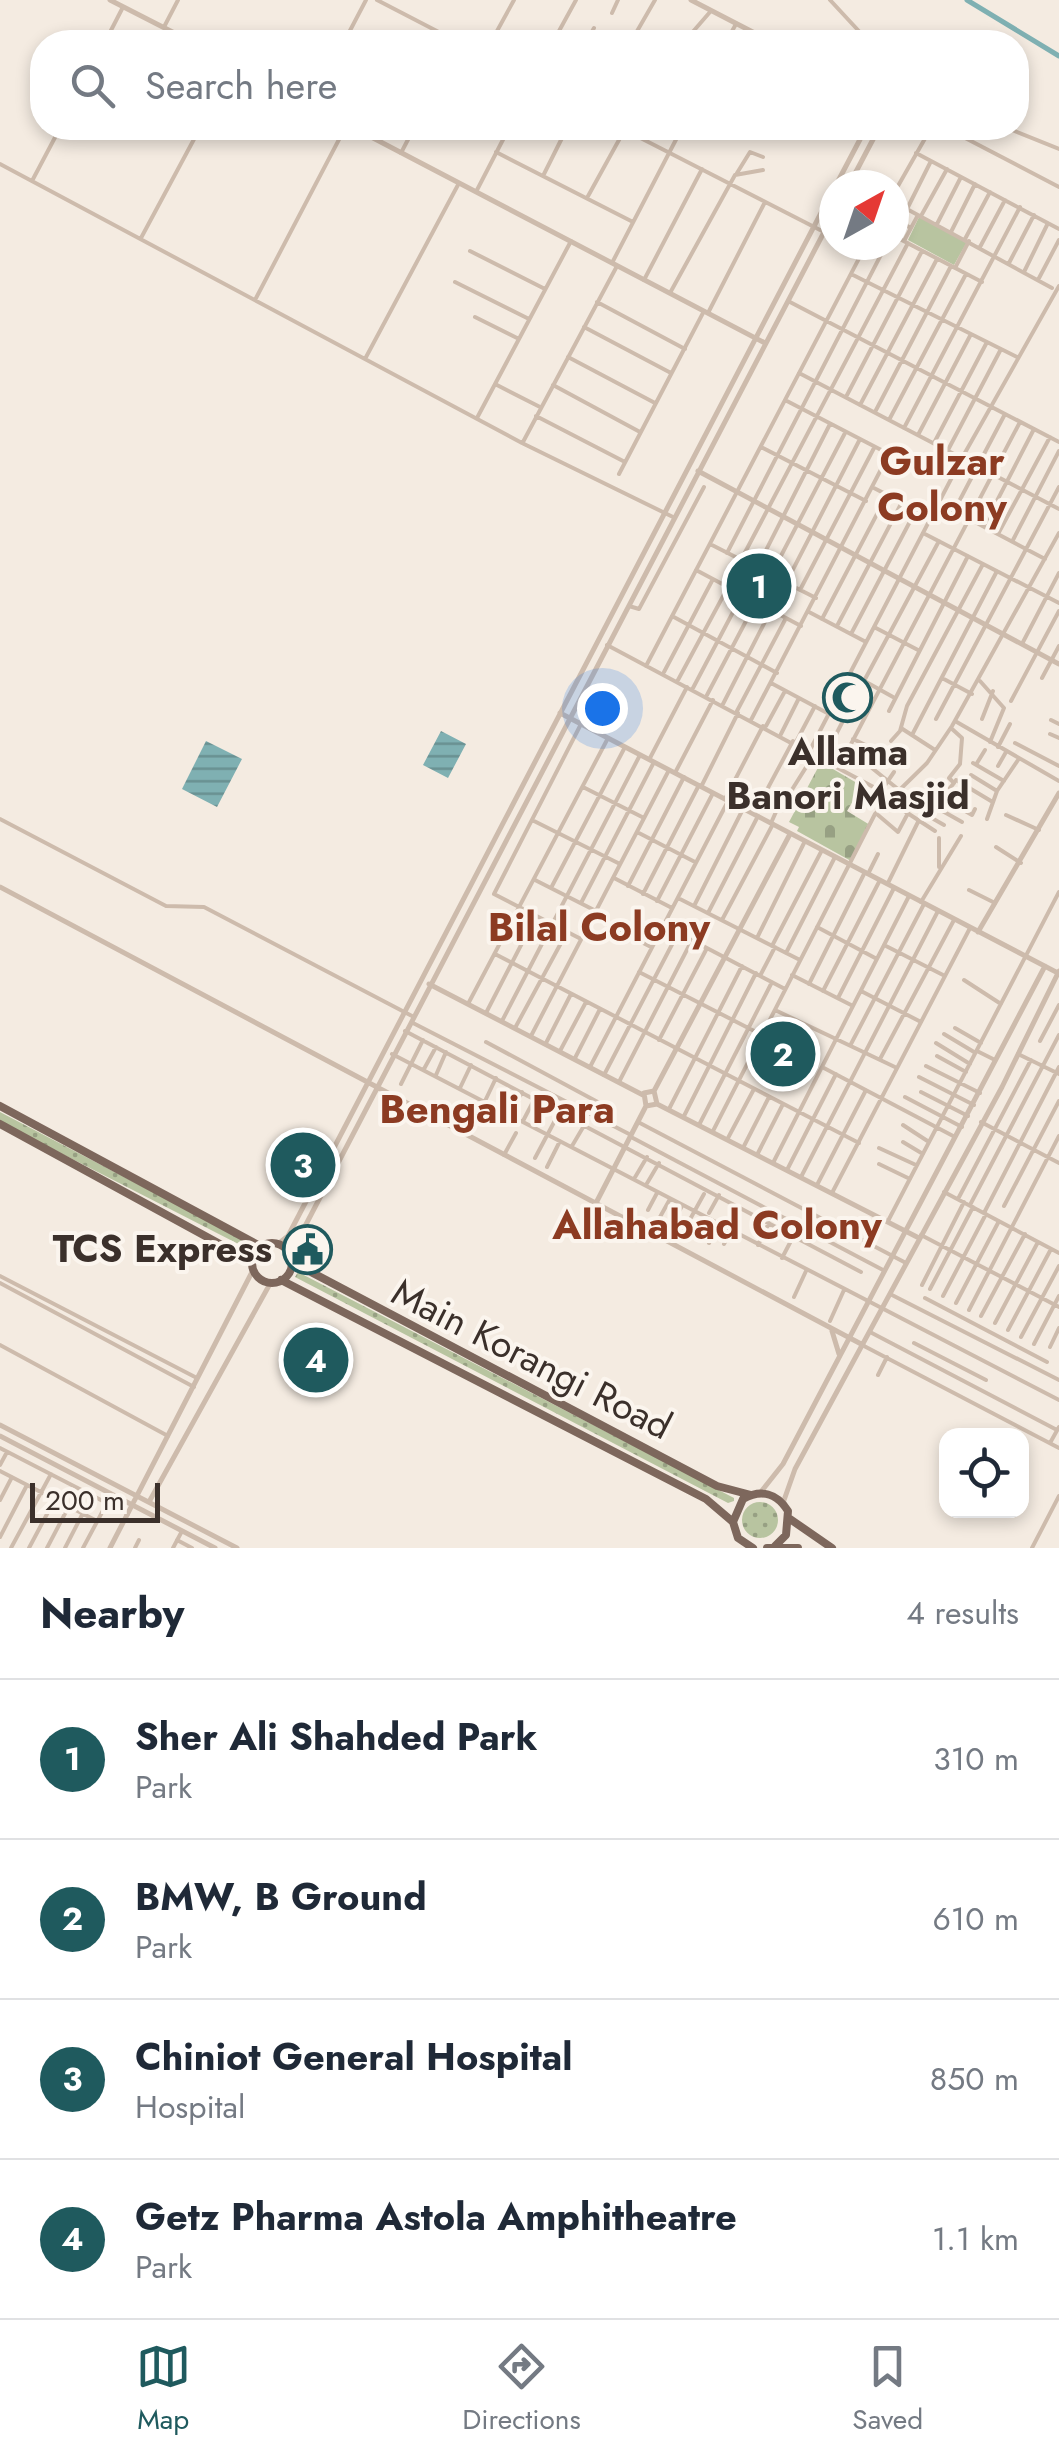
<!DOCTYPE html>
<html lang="en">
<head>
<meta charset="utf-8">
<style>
	body { margin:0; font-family:Jost,sans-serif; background:#f6f6f7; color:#1f2937 }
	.controls { position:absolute; right:30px; bottom:30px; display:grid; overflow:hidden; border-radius:20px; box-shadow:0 5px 15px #0003 }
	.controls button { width:90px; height:90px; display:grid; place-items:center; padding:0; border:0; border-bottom:2px solid #e0e1e3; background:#fff; color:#1f2937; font:50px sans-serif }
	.compass { position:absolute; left:819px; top:170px; width:90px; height:90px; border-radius:50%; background:#fff; box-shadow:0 5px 15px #0003; rotate:40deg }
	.scale { position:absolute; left:30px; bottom:25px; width:130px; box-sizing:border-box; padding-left:10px; border:5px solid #3b302b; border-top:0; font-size:28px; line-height:35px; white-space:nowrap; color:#3b302b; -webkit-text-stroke:8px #fbf5ee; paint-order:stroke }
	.you { position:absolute; left:602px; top:708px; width:35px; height:35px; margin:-25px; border:8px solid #fff; border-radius:50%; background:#1a73e8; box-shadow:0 0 0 15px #1a73e833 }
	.badge { display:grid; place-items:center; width:65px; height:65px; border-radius:50%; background:#1f5a5e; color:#fff; font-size:32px; font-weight:700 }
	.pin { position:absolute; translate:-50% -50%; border:5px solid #fff; box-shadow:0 2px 10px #0006 }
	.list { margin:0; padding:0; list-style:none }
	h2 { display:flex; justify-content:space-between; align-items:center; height:130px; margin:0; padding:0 40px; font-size:42px }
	h2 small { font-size:32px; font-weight:400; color:#747a83 }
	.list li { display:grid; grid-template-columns:65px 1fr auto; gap:30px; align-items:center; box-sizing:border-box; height:160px; padding:0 40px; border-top:2px solid #e0e1e3 }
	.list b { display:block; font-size:38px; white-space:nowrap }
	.list p { margin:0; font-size:32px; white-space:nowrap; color:#747a83 }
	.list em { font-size:32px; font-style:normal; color:#747a83 }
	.icon { flex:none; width:55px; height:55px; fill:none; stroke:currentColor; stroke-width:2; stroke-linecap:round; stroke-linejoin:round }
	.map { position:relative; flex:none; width:1059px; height:1548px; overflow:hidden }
	.search { position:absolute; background:#fff; box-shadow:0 5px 15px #0003; left:30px; right:30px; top:30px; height:110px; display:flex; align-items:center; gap:25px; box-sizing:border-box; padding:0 35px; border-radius:40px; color:#747a83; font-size:38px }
	.sheet { height:770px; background:#fff }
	nav { display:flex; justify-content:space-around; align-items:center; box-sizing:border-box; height:140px; border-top:2px solid #e0e1e3; background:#fff; font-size:28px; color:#747a83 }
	nav a { display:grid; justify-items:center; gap:5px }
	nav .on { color:#1f5a5e }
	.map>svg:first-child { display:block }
</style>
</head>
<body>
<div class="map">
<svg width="1059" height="1548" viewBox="0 0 1059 1548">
	<defs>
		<pattern id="grass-dots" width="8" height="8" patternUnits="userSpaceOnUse" patternTransform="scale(2.5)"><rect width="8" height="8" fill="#b8c4a0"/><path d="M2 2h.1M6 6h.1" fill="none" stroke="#97a083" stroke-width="1.8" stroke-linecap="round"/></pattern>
		<pattern id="cemetery-stones" width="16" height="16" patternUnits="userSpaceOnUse" patternTransform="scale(2.5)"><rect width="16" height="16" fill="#b8c4a0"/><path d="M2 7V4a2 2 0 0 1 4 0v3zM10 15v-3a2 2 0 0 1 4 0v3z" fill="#97a083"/></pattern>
		<pattern id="water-rules" width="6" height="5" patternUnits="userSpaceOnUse" patternTransform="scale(2.5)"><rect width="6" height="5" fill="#7fb0b2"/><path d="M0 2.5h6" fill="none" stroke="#699091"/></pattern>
	</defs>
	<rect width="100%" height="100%" fill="#f4ebe1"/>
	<path fill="url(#grass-dots)" d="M0,1112L254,1245L252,1251L0,1122Z
		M298,1272L734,1498V1501L728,1503L295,1277Z
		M742 1520a18 18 0 1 1 36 0a18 18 0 1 1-36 0Z"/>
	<path fill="url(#cemetery-stones)" d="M821,762L862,786L847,811L870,825L851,861L797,831L799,827L789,822Z"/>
	<path fill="#b8c4a0" d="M919,217L967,242L954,265L908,240Z
		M747,563L786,583L771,610L733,590Z"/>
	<path fill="url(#water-rules)" d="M441,731L466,744L448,778L423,765Z
		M206,741L242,759L217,807L182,789Z"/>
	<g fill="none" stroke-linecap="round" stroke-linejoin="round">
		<path stroke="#7fb0b2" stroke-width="5" d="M967,0L1059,56"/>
		<path stroke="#cdbbac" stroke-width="4" d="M377,0L458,42
			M830,0L869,42
			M612,13L618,0
			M164,27L178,0
			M105,42L123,7
			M344,42L366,0
			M491,42L514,0
			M553,42L576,0
			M586,42L594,28
			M620,42L626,33H636L655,0
			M684,42L710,12
			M726,42L736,24
			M492,128L505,134
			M621,128L824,232
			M946,128L1059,187
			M1007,128L1059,149
			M496,152L633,222
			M401,153L414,128
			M916,153L1059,229
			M0,164L522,443L673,517
			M737,173L750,152L763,157
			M543,176L567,128
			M32,181L60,128
			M477,190L509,128
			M894,193L931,128
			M587,198L625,129
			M894,202L1052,288
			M907,209L931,161
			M921,216L947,169
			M894,219L911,228
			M937,224L961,177
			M951,232L975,184
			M894,236L982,282
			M141,238L200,128
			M965,239L990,192
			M904,241L918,215
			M980,247L1005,200
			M470,251L545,289
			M612,263L682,128
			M1009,263L1034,215
			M955,268L969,241
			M1024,272L1048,223
			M851,274L1017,357
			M644,280L702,169
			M1038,280L1059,240
			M455,282L529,319
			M670,293L735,175L763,170
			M255,300L345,128
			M788,301L1059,442
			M597,302L685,349
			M708,313L765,202
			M475,317L519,339
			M584,327L671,373
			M568,357L655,403
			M365,359L459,183
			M799,373L1059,509
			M495,384L540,407
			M553,385L640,432
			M846,397L922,251
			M860,405L937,259
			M875,412L951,266
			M536,416L625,462
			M477,418L571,241
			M889,420L966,274
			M904,428L1020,207
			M918,435L971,334
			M523,442L617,266
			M934,443L987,342
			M761,447L866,501
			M948,450L1001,349
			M619,474L704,311
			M872,487L930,517
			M939,503L1045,559
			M954,511L1005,414
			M984,526L1034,429
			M923,533L1059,603
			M998,534L1050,437
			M1013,540L1059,451
			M710,544L816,598
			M727,553L886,245
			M741,560L908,243
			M757,568L830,424
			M696,570L801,626
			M771,575L845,433
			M786,583L860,439
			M800,590L874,448
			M629,606L639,609L704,487
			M775,611L789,584
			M809,612L866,642
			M672,616L777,673
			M822,619L887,495
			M837,626L902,502
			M874,627L918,650
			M851,634L916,510
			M1022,644L1059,573
			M607,645L881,791L894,772
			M646,666L866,245
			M664,672L713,579
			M850,673L893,697
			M942,678L972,694
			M1042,678L1059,646
			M678,680L728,587
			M864,681L939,541
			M980,681L1004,708L990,742
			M771,683L829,714
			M693,688L742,595
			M707,695L756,602
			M835,701L864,717
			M1011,701L1059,611
			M723,704L771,610
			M737,711L786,618
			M889,711L968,556
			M936,719L1059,487
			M982,719L993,691
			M751,720L889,454L785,400
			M1051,720L1059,724
			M955,721L1059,781
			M581,724L494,894L581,939
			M766,726L785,691
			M901,728L935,750
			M781,734L799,698
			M1050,734L1059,738
			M912,735L997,571
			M853,739L880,752
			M891,741L900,731L907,706L983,564
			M796,742L815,706
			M1015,743L1059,766
			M998,747L1010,724
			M810,750L962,458L1059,286
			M845,755L867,764L925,811
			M650,758L687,687
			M824,758L849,709
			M973,763L1004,781
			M977,763L985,750
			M840,765L1020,422
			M998,766L1006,752
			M676,771L713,700
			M971,775L997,791
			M956,780L991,801
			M702,785L738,713
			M583,787L644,818
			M950,788L954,783L949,778L960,764L962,738L951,728
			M938,795L972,815L975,809
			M725,799L763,726
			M889,801L935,831
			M930,804L962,822
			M960,806L970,788
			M923,813L944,825
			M754,814L793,741
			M878,815L898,832L907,815
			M1006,815L1039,830
			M0,819L166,906L204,907L412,1016
			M987,819L997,791L1018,760
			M532,820L620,864
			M771,823L784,794L788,796L815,753
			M637,832L695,862
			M996,847L1021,863
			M939,867V838
			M868,874L878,854
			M614,878L672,908
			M535,880L596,911
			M888,883L918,822L943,788
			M628,886L684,777
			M551,888L625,747
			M969,890L995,903
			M643,894L699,785
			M678,898L798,959
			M657,901L713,793
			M921,902L961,836
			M581,903L654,762
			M694,906L743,809
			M708,913L758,816
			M593,917L651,947
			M722,920L773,824
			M663,925L785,989
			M817,927L877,959
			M757,938L805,841
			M884,945L945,976
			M772,946L822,850
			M786,953L835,857
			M495,954L859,1143
			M639,972L762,1035
			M761,974L775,947
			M792,975L853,1006
			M964,980L1001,1004
			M809,984L865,872
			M823,991L880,880
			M861,991L921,1022
			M838,998L894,888
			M468,1004L608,738
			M775,1010L897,1068
			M486,1013L536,916
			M502,1021L640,755
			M413,1023L631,1135
			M515,1028L567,932
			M955,1028L981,1043
			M405,1031L861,1272
			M944,1034L974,1052
			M531,1036L669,770
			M659,1040L707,948
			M1040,1041L1059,1005
			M486,1042L607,1107
			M546,1043L571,994
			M936,1043L970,1064
			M851,1044L924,904
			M560,1051L586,1002
			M977,1051L995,1060
			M392,1054L1059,1400
			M1018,1054L1059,1074
			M937,1056L966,1072
			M575,1058L600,1009
			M880,1059L954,920
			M926,1066L980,1093
			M590,1067L728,801
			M822,1067L955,1137
			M424,1069L436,1047
			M436,1075L446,1052
			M604,1075L678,933
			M919,1077L974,1105
			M619,1082L692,940
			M401,1084L423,1040
			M460,1088L471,1065
			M921,1092L968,1116
			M905,1097L962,1127
			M485,1101L496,1078
			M669,1109L742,966
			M511,1114L522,1092
			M684,1116L756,973
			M523,1121L535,1098
			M638,1122L906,1263
			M981,1122L1059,1163
			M699,1125L772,982
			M903,1125L929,1142
			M713,1131L875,814L927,763L952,726L1059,533
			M631,1137L883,1270
			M728,1138L754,1089
			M903,1142L923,1154
			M572,1146L585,1124
			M744,1146L769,1097
			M879,1148L916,1165
			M758,1153L783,1104
			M504,1155L516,1133
			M535,1158L560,1111
			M773,1163L909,896
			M879,1164L910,1179
			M547,1167L560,1141
			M787,1170L836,1074
			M801,1177L938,911
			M634,1179L647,1157
			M646,1185L659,1163
			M817,1185L866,1090
			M944,1192L1059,1253
			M832,1193L970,928
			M958,1199L1031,1060
			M970,1205L1059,1035
			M1004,1206L1059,1101
			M648,1210L657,1193
			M709,1213L719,1195
			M984,1213L1059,1067
			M888,1221L1059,892
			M672,1224L682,1206
			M655,1226L670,1199
			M683,1232L704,1194
			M921,1235L1059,1307
			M709,1243L718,1225
			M724,1244L731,1231
			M758,1245L769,1223
			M782,1258L793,1237
			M0,1276L195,1377
			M0,1283L194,1387
			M922,1285L964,1202
			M930,1289L973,1207
			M890,1294L1059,1380
			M943,1296L986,1214
			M794,1297L806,1271
			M925,1298L1047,1362
			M956,1303L999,1221
			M969,1310L1059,1136
			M981,1316L1025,1234
			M830,1321L844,1290
			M995,1323L1038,1242
			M1008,1330L1051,1249
			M870,1332L1057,1430
			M1021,1337L1059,1266
			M914,1343L986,1380
			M1034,1344L1059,1296
			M0,1345L168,1436
			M864,1346L1059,1448
			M1050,1347L1059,1328
			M878,1375L887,1357
			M1050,1443L1059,1427
			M0,1448L128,1514
			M0,1465L7,1452
			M0,1471L97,1521
			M0,1500L12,1477
			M0,1537L27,1485
			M177,1540L192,1548
			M11,1548L51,1474
			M29,1548L55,1499
			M47,1548L69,1506
			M65,1548L83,1513
			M83,1548L107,1503
			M135,1548L139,1540
			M173,1548L182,1531
			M1032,1548L1059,1496"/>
		<path stroke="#cdbbac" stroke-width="5" d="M110,0L192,42
			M691,0L772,42
			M354,128L765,343
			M836,185L866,128
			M849,185L879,128
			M698,471L1059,664
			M560,713L1058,973
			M0,887L863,1345
			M978,932L1059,793
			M429,984L643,1095
			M654,1091L644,1093L646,1106L657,1104L654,1091L790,834
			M657,1104L919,1238
			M596,1203L646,1106
			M278,1244L288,1236L834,188
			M290,1255L834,213
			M832,1331L839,1354
			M0,1425L237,1548
			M0,1436L215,1548
			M760,1493L783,1464L1045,966
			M149,1502L271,1282
			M783,1503L795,1469L1002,1087L1059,971
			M110,1548L253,1270"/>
		<path stroke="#7d675c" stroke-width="8" d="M0,1106L260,1246
			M0,1124L251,1261
			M252 1263a20 20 0 1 1 40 0a20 20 0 1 1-40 0Z
			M292,1262L717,1486L751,1495
			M281,1280L706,1499L733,1522
			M790,1519L832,1548
			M753,1548L738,1538L733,1522L743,1499C761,1489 777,1493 788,1511L786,1535L775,1546
			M767,1548H798"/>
	</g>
	<defs>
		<symbol id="mosque-ring" viewBox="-11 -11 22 22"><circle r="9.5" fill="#fbf5ee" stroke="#1f5a5e" stroke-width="1.5"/><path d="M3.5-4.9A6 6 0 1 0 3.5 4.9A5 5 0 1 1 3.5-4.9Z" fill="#1f5a5e"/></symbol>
		<symbol id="civic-ring" viewBox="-11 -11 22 22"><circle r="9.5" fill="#fbf5ee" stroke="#1f5a5e" stroke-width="1.5"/><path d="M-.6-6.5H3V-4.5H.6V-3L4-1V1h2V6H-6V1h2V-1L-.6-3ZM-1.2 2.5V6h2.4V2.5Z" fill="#1f5a5e"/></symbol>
	</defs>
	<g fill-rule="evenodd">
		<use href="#mosque-ring" x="820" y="670" width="55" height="55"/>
		<use href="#civic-ring" x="280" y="1222" width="55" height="55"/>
	</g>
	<g text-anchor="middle" stroke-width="8" stroke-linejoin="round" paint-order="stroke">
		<g font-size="38" font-weight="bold" fill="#3b302b" stroke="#fbf5ee">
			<text x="848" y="765">Allama<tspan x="848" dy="44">Banori Masjid</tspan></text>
			<text x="272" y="1262" text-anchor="end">TCS Express</text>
		</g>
		<g font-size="38" fill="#3b302b" stroke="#fbf5ee">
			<text transform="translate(532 1359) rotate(27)" y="13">Main Korangi Road</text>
		</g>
		<g font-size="40" font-weight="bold" fill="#8c3b22" stroke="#fbf5ee">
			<text x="942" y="475">Gulzar<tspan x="942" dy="46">Colony</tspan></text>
			<text x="599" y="941">Bilal Colony</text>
			<text x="497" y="1123">Bengali Para</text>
			<text x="717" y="1239">Allahabad Colony</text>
		</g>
	</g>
</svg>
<div class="controls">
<button><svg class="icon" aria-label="locate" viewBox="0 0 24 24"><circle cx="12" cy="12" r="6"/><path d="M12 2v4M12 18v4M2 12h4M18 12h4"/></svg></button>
</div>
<svg class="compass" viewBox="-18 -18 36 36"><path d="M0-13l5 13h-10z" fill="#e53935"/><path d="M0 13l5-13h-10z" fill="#747a83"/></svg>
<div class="scale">200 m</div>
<div class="you"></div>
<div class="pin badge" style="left:759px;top:586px">1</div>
<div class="pin badge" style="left:783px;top:1054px">2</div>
<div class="pin badge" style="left:303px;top:1165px">3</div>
<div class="pin badge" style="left:316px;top:1360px">4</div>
<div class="search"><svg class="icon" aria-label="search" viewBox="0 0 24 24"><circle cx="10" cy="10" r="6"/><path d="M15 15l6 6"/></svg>Search here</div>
</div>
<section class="sheet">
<h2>Nearby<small>4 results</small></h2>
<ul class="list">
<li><span class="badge">1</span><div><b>Sher Ali Shahded Park</b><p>Park</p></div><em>310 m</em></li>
<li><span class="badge">2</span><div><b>BMW, B Ground</b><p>Park</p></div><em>610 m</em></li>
<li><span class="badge">3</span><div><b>Chiniot General Hospital</b><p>Hospital</p></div><em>850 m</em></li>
<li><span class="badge">4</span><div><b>Getz Pharma Astola Amphitheatre</b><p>Park</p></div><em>1.1 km</em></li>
</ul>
</section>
<nav>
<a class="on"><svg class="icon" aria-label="map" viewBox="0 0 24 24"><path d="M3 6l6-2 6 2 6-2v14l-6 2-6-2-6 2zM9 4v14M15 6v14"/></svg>Map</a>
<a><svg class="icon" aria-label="directions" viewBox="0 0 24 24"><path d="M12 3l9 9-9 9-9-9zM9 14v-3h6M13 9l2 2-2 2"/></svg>Directions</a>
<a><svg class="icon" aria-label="saved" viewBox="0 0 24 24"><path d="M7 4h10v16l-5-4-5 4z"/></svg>Saved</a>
</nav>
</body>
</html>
